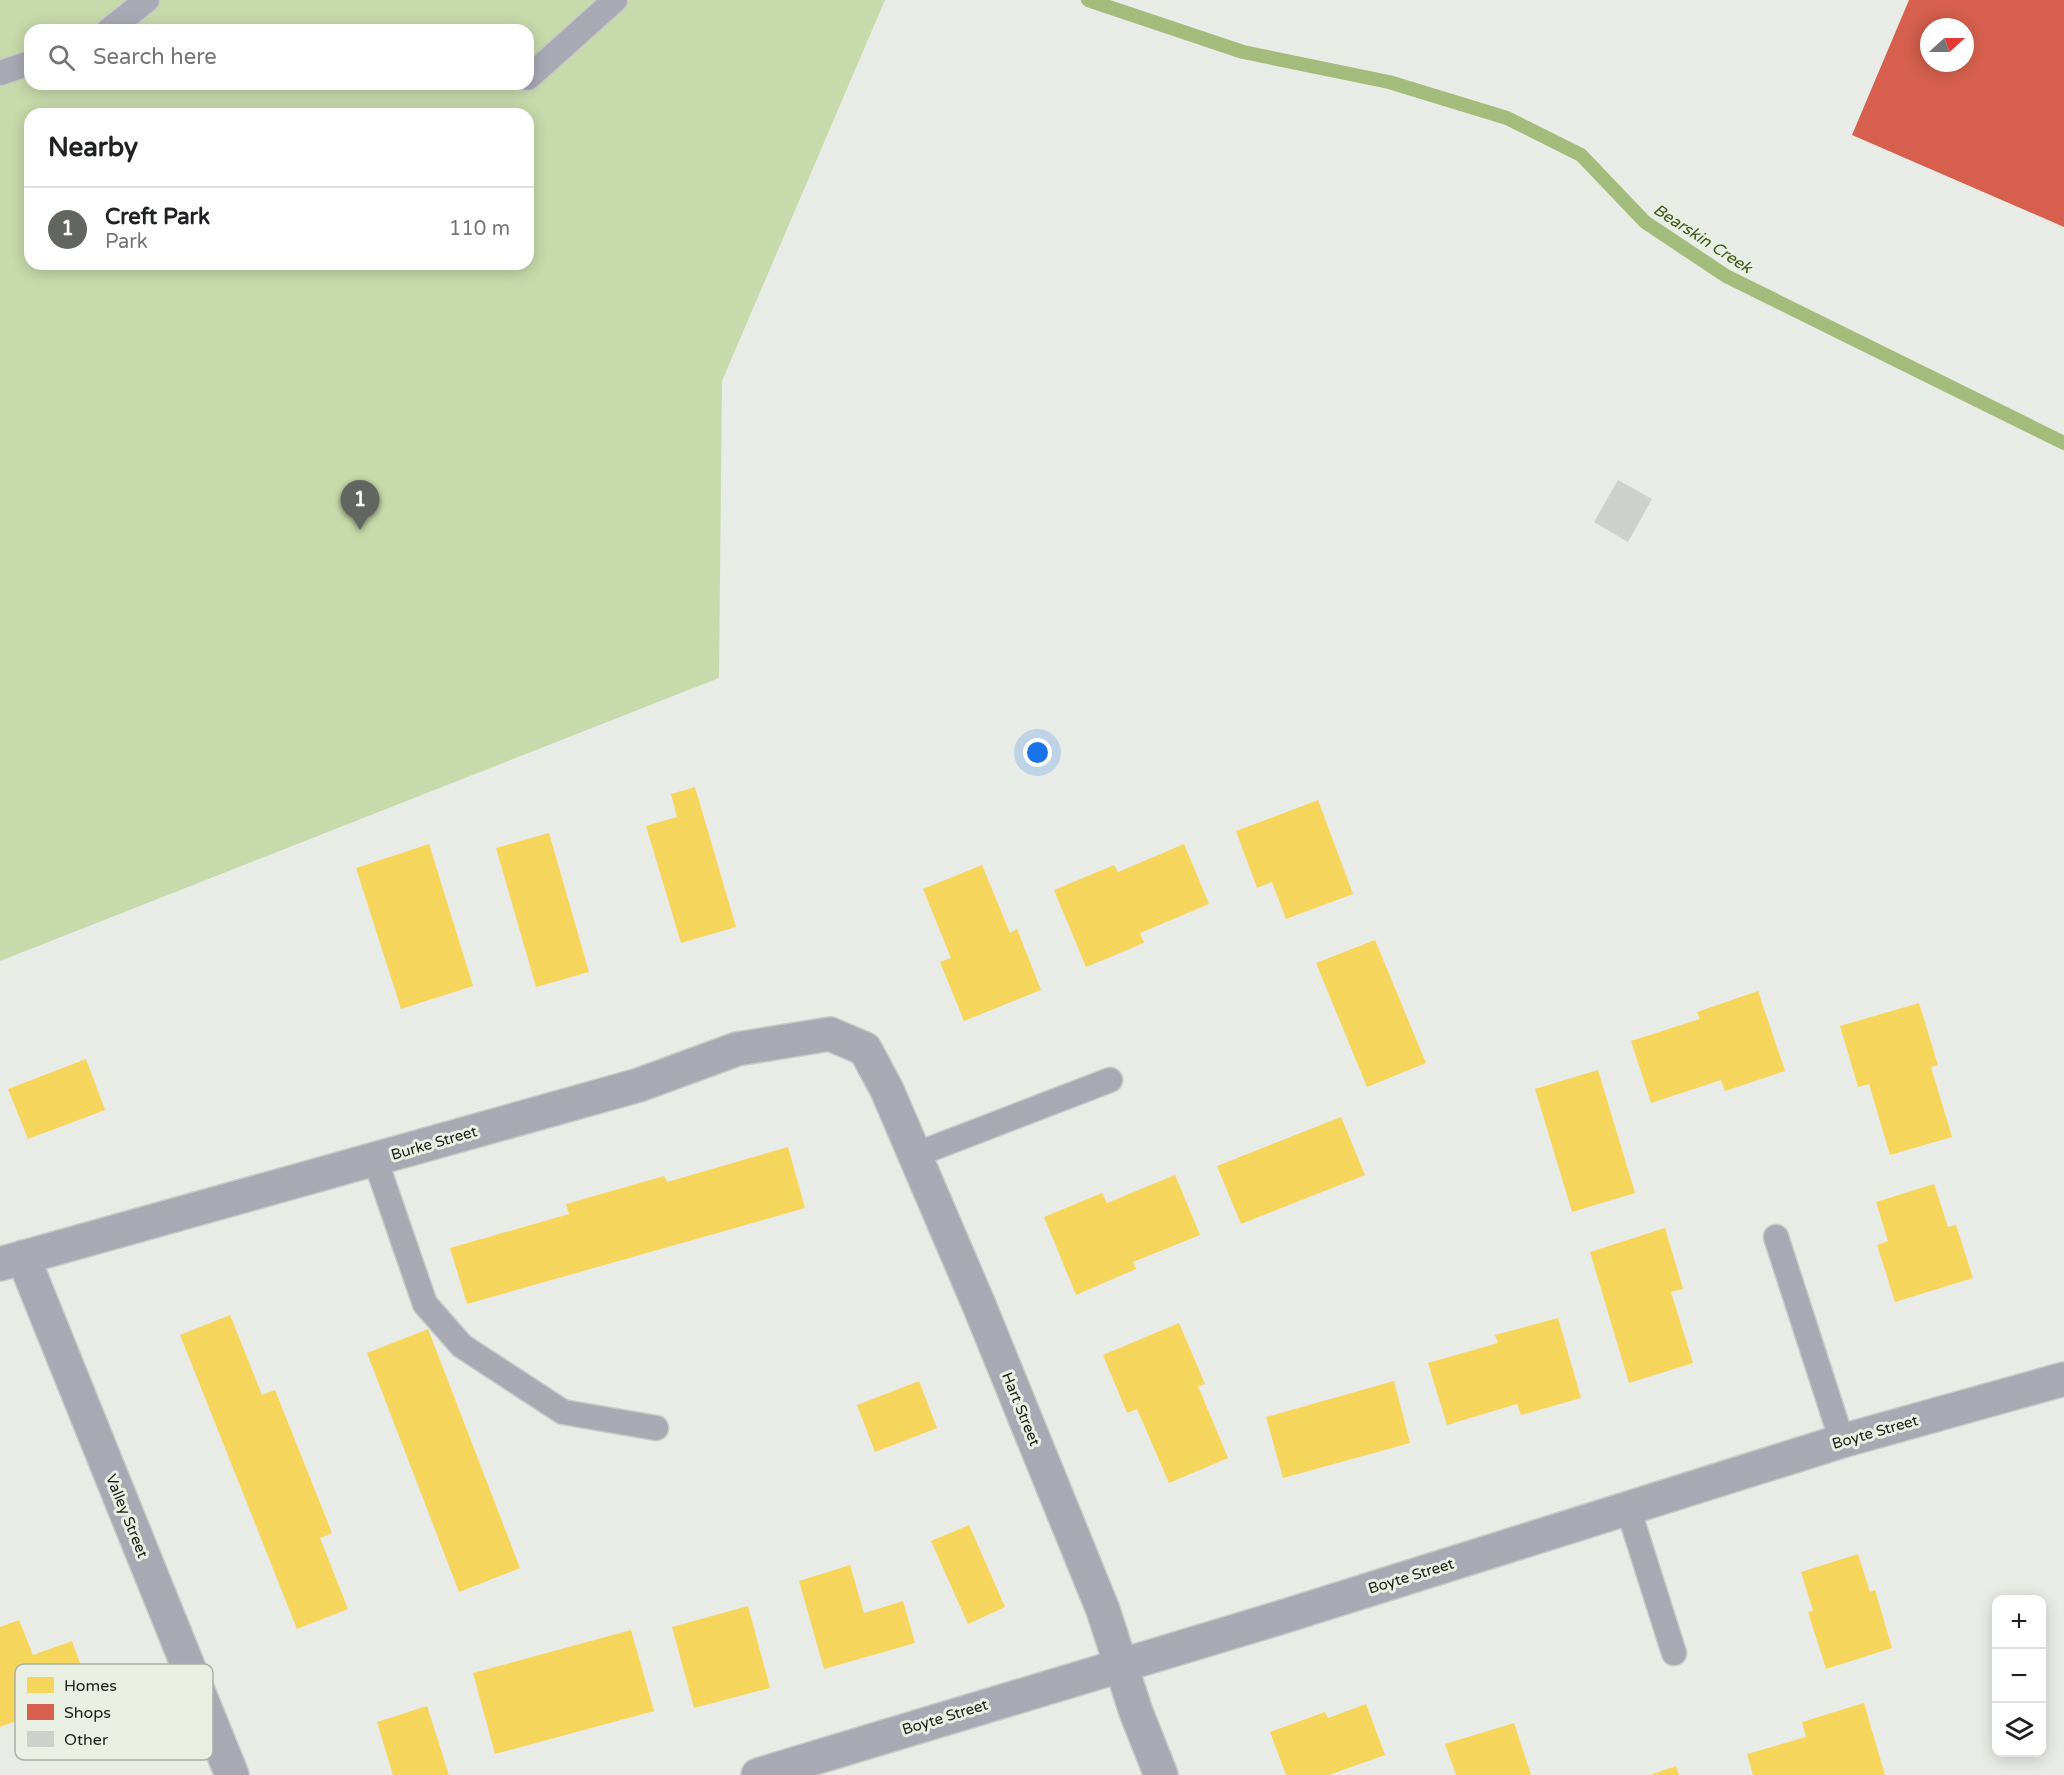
<!DOCTYPE html>
<html lang="en">
<head>
<meta charset="utf-8">
<style>
	body { margin:0; font-family:"Varela Round",sans-serif; background:#f2f2f2; color:#202124 }
	.controls { position:absolute; right:18px; bottom:18px; display:grid; overflow:hidden; border-radius:12px; box-shadow:0 3px 15px #0003 }
	.controls button { width:54px; height:54px; display:grid; place-items:center; padding:0; border:0; border-bottom:2px solid #e0e0e0; background:#fff; color:#202124; font:30px sans-serif }
	.compass { position:absolute; left:1920px; top:18px; width:54px; height:54px; border-radius:50%; background:#fff; box-shadow:0 3px 15px #0003; rotate:69deg }
	.you { position:absolute; left:1038px; top:753px; width:21px; height:21px; margin:-15px; border:4px solid #fff; border-radius:50%; background:#1a73e8; box-shadow:0 0 0 9px #1a73e833 }
	.badge { display:grid; place-items:center; width:39px; height:39px; border-radius:50%; background:#636560; color:#fff; font-size:20px; font-weight:700 }
	.pin { position:absolute; translate:-50% -50px; filter:drop-shadow(0 2px 3px #0008) }
	.pin::after { content:''; position:absolute; top:32px; width:21px; height:18px; background:inherit; clip-path:polygon(0 0,100% 0,50% 100%) }
	.list { margin:0; padding:0; list-style:none }
	h2 { display:flex; justify-content:space-between; align-items:center; height:78px; margin:0; padding:0 24px; font-size:26px }
	h2 small { font-size:20px; font-weight:400; color:#757577 }
	.list li { display:grid; grid-template-columns:39px 1fr auto; gap:18px; align-items:center; box-sizing:border-box; height:84px; padding:0 24px; border-top:2px solid #e0e0e0 }
	.list b { display:block; font-size:22px; white-space:nowrap }
	.list p { margin:0; font-size:20px; white-space:nowrap; color:#757577 }
	.list em { font-size:20px; font-style:normal; color:#757577 }
	.icon { flex:none; width:33px; height:33px; fill:none; stroke:currentColor; stroke-width:2; stroke-linecap:round; stroke-linejoin:round }
	.map { position:relative; flex:none; width:2064px; height:1775px; overflow:hidden }
	.search { position:absolute; background:#fff; box-shadow:0 3px 15px #0003; left:24px; top:24px; width:510px; height:66px; display:flex; align-items:center; gap:15px; box-sizing:border-box; padding:0 21px; border-radius:18px; color:#757577; font-size:22px }
	.panel { position:absolute; background:#fff; box-shadow:0 3px 15px #0003; left:24px; top:108px; width:510px; height:162px; border-radius:18px }
	.map>svg:first-child { display:block }
</style>
</head>
<body>
<div class="map">
<svg width="2064" height="1775" viewBox="0 0 2064 1775">
	<rect width="100%" height="100%" fill="#e9ece6"/>
	<path fill="#c7daab" fill-rule="evenodd" d="M0,0H885L722,381L719,678L0,961ZM30,30H528V84H30ZM30,114H528V264H30Z"/>
	<path fill="#f6d55c" d="M695,787L736,927L681,943L646,826L677,817L671,794Z
		M1318,800L1353,894L1286,919L1272,882L1257,888L1236,831Z
		M549,833L589,972L536,987L496,848Z
		M429,844L473,986L401,1009L356,868Z
		M1184,844L1209,904L1140,933L1144,943L1086,967L1054,890L1114,865L1118,872Z
		M982,865L1010,933L1017,929L1041,990L964,1021L940,962L951,958L923,889Z
		M1375,940L1426,1063L1367,1087L1316,963Z
		M1758,991L1785,1071L1725,1091L1721,1080L1651,1103L1631,1041L1700,1019L1697,1012Z
		M1919,1003L1938,1065L1931,1067L1952,1137L1890,1155L1869,1084L1858,1087L1840,1026Z
		M86,1059L105,1110L28,1139L8,1089Z
		M1598,1070L1635,1193L1572,1212L1535,1089Z
		M1341,1117L1365,1175L1241,1224L1217,1166Z
		M788,1147L805,1208L467,1304L450,1248L569,1214L566,1204L664,1176L667,1182Z
		M1175,1175L1200,1235L1133,1262L1136,1269L1076,1295L1044,1217L1102,1193L1107,1203Z
		M1934,1184L1948,1227L1956,1225L1973,1278L1895,1302L1877,1245L1888,1241L1876,1202Z
		M1665,1228L1683,1289L1671,1292L1693,1363L1629,1383L1590,1252Z
		M230,1315L262,1395L275,1390L332,1533L320,1538L348,1609L297,1629L180,1335Z
		M1558,1318L1581,1398L1521,1415L1517,1404L1447,1425L1428,1363L1498,1343L1495,1335Z
		M1179,1323L1205,1384L1198,1386L1228,1458L1169,1483L1137,1409L1127,1413L1103,1355Z
		M428,1329L520,1568L459,1592L367,1353Z
		M919,1381L937,1428L875,1452L857,1405Z
		M1394,1381L1410,1443L1283,1478L1266,1417Z
		M969,1525L1005,1607L968,1624L931,1541Z
		M1858,1554L1870,1592L1875,1590L1892,1648L1826,1669L1808,1612L1813,1611L1801,1572Z
		M850,1565L864,1613L903,1601L915,1643L824,1669L799,1581Z
		M748,1606L770,1688L694,1708L672,1627Z
		M19,1620L33,1655L72,1641L91,1694L0,1727V1627Z
		M631,1630L654,1711L495,1754L473,1673Z
		M1864,1703L1885,1775H1753L1747,1754L1806,1737L1802,1722Z
		M1366,1704L1385,1755L1329,1775H1286L1270,1732L1325,1712L1328,1718Z
		M427,1706L449,1775H393L377,1722Z
		M1514,1723L1531,1775H1456L1445,1744Z
		M1676,1766L1679,1775H1650Z"/>
	<path fill="#d6604d" fill-rule="evenodd" d="M1909,0H2064V227L1852,135ZM1929,27H1965V63H1929Z"/>
	<g fill="none" stroke-linecap="round" stroke-linejoin="round">
		<path stroke="#a3bc7c" stroke-width="14" d="M1088,0L1243,52L1389,82L1507,118L1581,155L1645,222L1726,276L2064,443"/>
	</g>
	<path fill="#ced0cc" d="M1618,480L1652,499L1628,542L1594,522Z"/>
	<g fill="none" stroke-linecap="round" stroke-linejoin="round">
		<defs>
			<path id="lane" d="M109,30L147,0
				M0,73L30,63
				M528,78L615,0
				M915,1155L1110,1080
				M375,1159L425,1304L462,1346L563,1412L656,1428
				M1776,1237L1842,1441
				M1628,1508L1674,1653"/>
			<path id="street" d="M23,1257L232,1775
				M0,1264L639,1085L737,1049L830,1034L865,1049L887,1090L979,1305L1103,1610L1136,1712L1161,1775
				M758,1775L1282,1617L1842,1441L2064,1379"/>
		</defs>
		<use href="#lane" stroke="#c8cac6" stroke-width="27"/>
		<use href="#street" stroke="#c8cac6" stroke-width="36"/>
		<use href="#lane" stroke="#a8a9b3" stroke-width="24"/>
		<use href="#street" stroke="#a8a9b3" stroke-width="33"/>
	</g>
	<g text-anchor="middle" stroke-width="6" stroke-linejoin="round" paint-order="stroke">
		<g font-size="15" fill="#1b1d18" stroke="#e9efe3">
			<text transform="translate(434 1143) rotate(-16)" y="5">Burke Street</text>
			<text transform="translate(1021 1409) rotate(68)" y="5">Hart Street</text>
			<text transform="translate(1875 1432) rotate(-16)" y="5">Boyte Street</text>
			<text transform="translate(127 1516) rotate(68)" y="5">Valley Street</text>
			<text transform="translate(1411 1576) rotate(-17)" y="5">Boyte Street</text>
			<text transform="translate(945 1717) rotate(-17)" y="5">Boyte Street</text>
		</g>
		<g font-size="16" font-style="italic" fill="#415719" stroke="#e9efe3">
			<text transform="translate(1703 238) rotate(33)" y="6">Bearskin Creek</text>
		</g>
	</g>
	<rect x="15" y="1664" width="198" height="96" rx="9" fill="#e9efe3" stroke="#abb0a6" stroke-width="1.5"/>
	<rect x="27" y="1677" width="27" height="16" fill="#f6d55c"/>
	<rect x="27" y="1704" width="27" height="16" fill="#d6604d"/>
	<rect x="27" y="1731" width="27" height="16" fill="#ced0cc"/>
	<g font-size="16" fill="#1b1d18">
		<text x="64" y="1691">Homes</text>
		<text x="64" y="1718">Shops</text>
		<text x="64" y="1745">Other</text>
	</g>
</svg>
<div class="controls">
<button>+</button>
<button>−</button>
<button><svg class="icon" aria-label="layers" viewBox="0 0 24 24"><path d="M12 4l9 5-9 5-9-5zM3 14l9 5 9-5"/></svg></button>
</div>
<svg class="compass" viewBox="-18 -18 36 36"><path d="M0-13l5 13h-10z" fill="#e53935"/><path d="M0 13l5-13h-10z" fill="#757577"/></svg>
<div class="you"></div>
<div class="pin badge" style="left:360px;top:530px">1</div>
<div class="search"><svg class="icon" aria-label="search" viewBox="0 0 24 24"><circle cx="10" cy="10" r="6"/><path d="M15 15l6 6"/></svg>Search here</div>
<section class="panel">
<h2>Nearby<small></small></h2>
<ul class="list">
<li><span class="badge">1</span><div><b>Creft Park</b><p>Park</p></div><em>110 m</em></li>
</ul>
</section>
</div>
</body>
</html>
